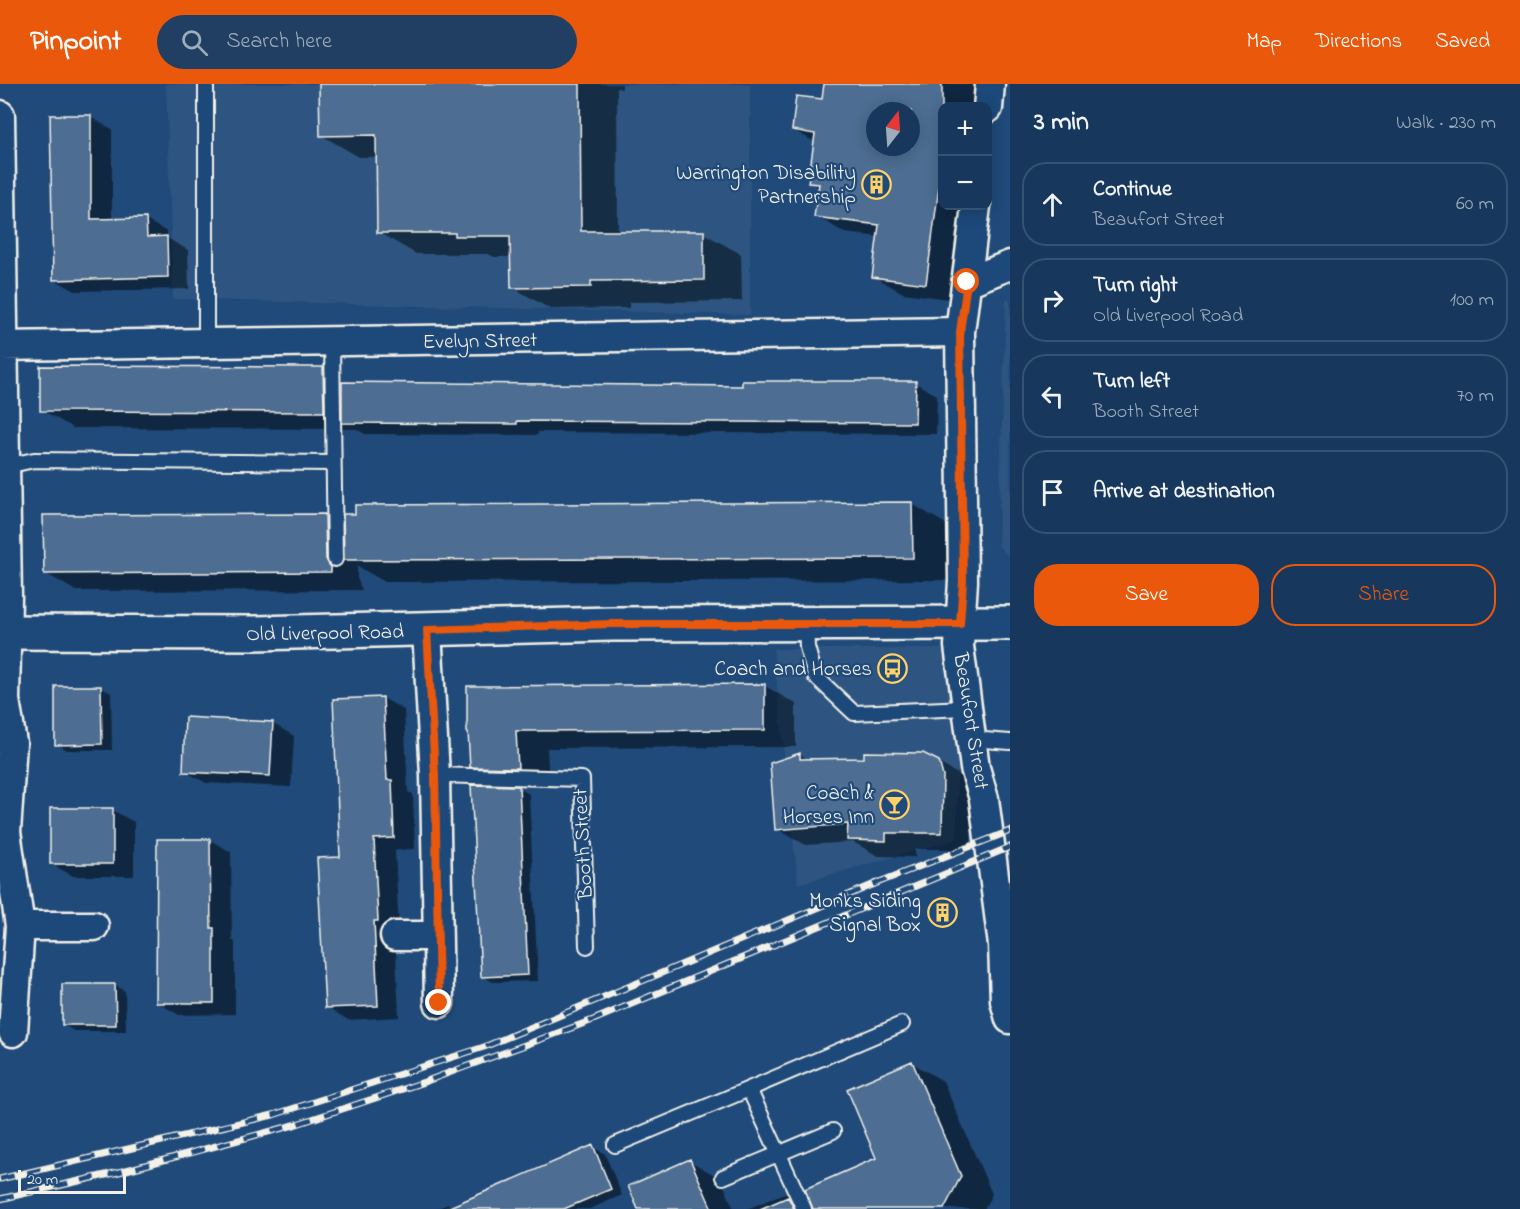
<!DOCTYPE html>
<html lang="en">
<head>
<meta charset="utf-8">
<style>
	body { margin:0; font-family:"Indie Flower",sans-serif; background:#203f62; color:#f1f3f6 }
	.controls { position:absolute; right:18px; top:18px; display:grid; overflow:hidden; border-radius:12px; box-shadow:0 3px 15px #0003 }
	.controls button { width:54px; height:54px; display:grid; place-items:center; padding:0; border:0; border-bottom:2px solid #365272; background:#17385c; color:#f1f3f6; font:30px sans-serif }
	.compass { position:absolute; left:866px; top:18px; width:54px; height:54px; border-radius:50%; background:#17385c; box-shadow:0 3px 15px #0003; rotate:17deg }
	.scale { position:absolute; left:18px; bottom:15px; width:108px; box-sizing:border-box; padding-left:6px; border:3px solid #f4f1e8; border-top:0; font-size:16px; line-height:21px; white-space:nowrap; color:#f4f1e8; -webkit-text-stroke:4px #1f4a7a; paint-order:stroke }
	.stop { position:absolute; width:18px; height:18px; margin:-14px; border:4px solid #ea580c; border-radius:50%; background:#fff }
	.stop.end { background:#ea580c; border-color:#fff; box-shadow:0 2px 6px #0008 }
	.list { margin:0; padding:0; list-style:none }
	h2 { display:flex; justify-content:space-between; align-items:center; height:78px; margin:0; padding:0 24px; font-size:26px }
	h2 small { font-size:20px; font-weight:400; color:#9eacbb }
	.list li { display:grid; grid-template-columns:39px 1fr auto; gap:18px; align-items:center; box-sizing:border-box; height:84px; margin:0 12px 12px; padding:0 12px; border:2px solid #365272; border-radius:24px }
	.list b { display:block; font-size:22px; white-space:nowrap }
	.list p { margin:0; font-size:20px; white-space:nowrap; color:#9eacbb }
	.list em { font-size:20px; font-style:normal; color:#9eacbb }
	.actions { display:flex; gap:12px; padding:18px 24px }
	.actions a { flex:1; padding:14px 0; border:2px solid #ea580c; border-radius:24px; text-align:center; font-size:21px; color:#ea580c }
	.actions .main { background:#ea580c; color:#fff }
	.icon { flex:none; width:33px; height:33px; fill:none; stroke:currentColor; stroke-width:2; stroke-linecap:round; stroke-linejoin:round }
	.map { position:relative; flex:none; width:1010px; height:1125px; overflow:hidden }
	header { display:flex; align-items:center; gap:36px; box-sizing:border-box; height:84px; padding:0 30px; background:#ea580c; color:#fff }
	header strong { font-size:28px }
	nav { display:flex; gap:33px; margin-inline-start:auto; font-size:21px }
	.search { width:420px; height:54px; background:#203f62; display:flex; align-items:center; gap:15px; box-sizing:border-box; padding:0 21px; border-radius:33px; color:#9eacbb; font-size:22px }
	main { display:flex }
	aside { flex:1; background:#17385c }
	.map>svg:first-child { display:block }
</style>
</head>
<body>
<header>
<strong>Pinpoint</strong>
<div class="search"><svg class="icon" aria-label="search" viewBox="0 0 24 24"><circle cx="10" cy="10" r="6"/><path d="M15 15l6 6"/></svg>Search here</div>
<nav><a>Map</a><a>Directions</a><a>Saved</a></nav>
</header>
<main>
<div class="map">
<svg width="1010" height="1125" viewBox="0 0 1010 1125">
	<rect width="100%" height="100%" fill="#1f4a7a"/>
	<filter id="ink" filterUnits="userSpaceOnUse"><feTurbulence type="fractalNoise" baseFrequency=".0167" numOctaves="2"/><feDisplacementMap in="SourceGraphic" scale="12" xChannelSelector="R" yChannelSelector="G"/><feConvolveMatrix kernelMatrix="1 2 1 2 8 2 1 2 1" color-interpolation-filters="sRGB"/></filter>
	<g filter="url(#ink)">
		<path fill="#2d5581" d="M166,0H750V231L173,215Z
			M1010,215V473L998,462L1006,217Z
			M773,565H958L957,755L798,800Z"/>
		<path fill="#0007" fill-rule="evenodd" d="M321,0H622V5L617,4L618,149H703L741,170L742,217L629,218V224L550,225L512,203V173H494L488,170H416L378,148L377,73H359L321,51Z
			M825,0H984L981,22H942V122H968L956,216L903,209L873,192L879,153L845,149L816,132L820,104L810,98L815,58L793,46L823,17ZM875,27H911V63H875Z
			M90,33L112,45V136H146L167,148V154L188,166L189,205L75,207L54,195Z
			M323,285L349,300L744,303L915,299L937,311L936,350L538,348V351L365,350L356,345L73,344L42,326Z
			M912,420L951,443L952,496L385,498L357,482V494L362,506L76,507L45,489L325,431L345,443L356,431Z
			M765,602L796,620V663L547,664L549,701L503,700L472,682L470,648Z
			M101,603L111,609L112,666H67L57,660Z
			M383,614L404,626L408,708L413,710L415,765L395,766L399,849H395L399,933L348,936L327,923Z
			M272,639L294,652L291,703L206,699L184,687Z
			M800,670L809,676L865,675L923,670L968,696L971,709V765H915V773L878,772L853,758L806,761L777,745Z
			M519,704L529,710L538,897L493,898L482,892Z
			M112,726L134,738V792H73L51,780Z
			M210,756L231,768L232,856L235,858V930L179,931L157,918Z
			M115,901L125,907L126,947H74L64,941Z
			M912,979L943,997L992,1110L984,1125H814L878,1075Z
			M593,1063L605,1070L622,1111L590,1125H436L448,1120L454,1123Z
			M690,1077L721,1095L734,1125H640Z
			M785,1109L813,1125H747Z"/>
		<path fill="#4d6e92" stroke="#f4f1e8" stroke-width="1.5" fill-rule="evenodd" d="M319,0H580L581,147H704V196L591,197V203L511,204L510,152H455V149H377L376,51L320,52Z
			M824,0H942V80L926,200L872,193L879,141L814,133L819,100L808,99L815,50L792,46L796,12L822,15ZM875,27H911V63H875Z
			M50,31H91V135L146,134L147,153L167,152L168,193L53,196Z
			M40,282L323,283L324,328L40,327Z
			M742,297H916L915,339L517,337V340L342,339V298L742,302Z
			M912,418L913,474L344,476L343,430H355V421Z
			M325,430L326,475L331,483V488L44,490L43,431Z
			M765,600V646L516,647L518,684L470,683L468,648H467V602Z
			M55,602H101L102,660L55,661Z
			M383,613L387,696H392L394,754L374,755L378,837H374L378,922L325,924L317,774L340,773L333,615Z
			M185,633L273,638L270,692L183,688Z
			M864,668L923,669L939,677L943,692L942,749H886V757L847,756L848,740L775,746L770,679L800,669V675L864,674Z
			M471,701L519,702L528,891L481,893Z
			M50,724H113V780H50Z
			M157,755H210L211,844H214V919H156Z
			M62,900H115L116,941H62Z
			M912,977L961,1092L944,1125H813L805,1105L876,1074L847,1005Z
			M593,1061L611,1105L564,1125H445Z
			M690,1075L712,1125H638L628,1102Z
			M788,1113L794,1125H760Z"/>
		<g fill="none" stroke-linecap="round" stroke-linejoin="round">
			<defs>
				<path id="lane" d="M332,258L335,475
					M206,260V0
					M2,383L34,376L333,379
					M806,541L807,563L815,592L854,629L966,624
					M971,655L1010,658
					M435,691L582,695L587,862
					M615,1061L749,1005
					M723,1093L833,1047
					M804,1125L749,1005L902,940"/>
				<path id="street" d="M988,24L990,0
					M0,31L7,513L5,616L12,659L6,748L20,842L13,948
					M976,122L960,248L963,497L959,562L975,684L984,715L1003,861L1005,917L1010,935
					M967,198L1010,181
					M0,262L960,248
					M427,546L435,691L439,919
					M20,842H94
					M395,852H437"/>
				<path id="secondary" d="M0,548L255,549L612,540L1010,539"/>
			</defs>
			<use href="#lane" stroke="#f4f1e8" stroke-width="18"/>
			<use href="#street" stroke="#f4f1e8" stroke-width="33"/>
			<use href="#secondary" stroke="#f4f1e8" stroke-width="38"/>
			<use href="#lane" stroke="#1f4a7a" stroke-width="14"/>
			<use href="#street" stroke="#1f4a7a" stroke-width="28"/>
			<use href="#secondary" stroke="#1f4a7a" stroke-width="33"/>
			<defs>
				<path id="rail" d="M0,1095L273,1031L484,963L882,797L1010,747
					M0,1115L119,1088L294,1041L424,998L593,936L1010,763"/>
			</defs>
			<use href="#rail" stroke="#f4f1e8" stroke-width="7"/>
			<use href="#rail" stroke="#1f4a7a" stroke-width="4.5" stroke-dasharray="14" stroke-linecap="butt"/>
		</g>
	</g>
	<g fill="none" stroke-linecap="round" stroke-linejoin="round" filter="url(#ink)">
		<path stroke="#ea580c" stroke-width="8" d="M439,919L435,691L427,546L612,540H960L963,497L960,248L967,198"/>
	</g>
	<defs>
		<symbol id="building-ring" viewBox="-11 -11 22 22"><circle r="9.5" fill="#1f4a7a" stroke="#ffd166" stroke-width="1.5"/><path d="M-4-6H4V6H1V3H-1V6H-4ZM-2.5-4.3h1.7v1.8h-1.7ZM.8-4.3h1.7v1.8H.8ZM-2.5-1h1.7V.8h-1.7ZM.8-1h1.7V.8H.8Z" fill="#ffd166"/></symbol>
		<symbol id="bus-ring" viewBox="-11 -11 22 22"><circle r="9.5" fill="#1f4a7a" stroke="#ffd166" stroke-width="1.5"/><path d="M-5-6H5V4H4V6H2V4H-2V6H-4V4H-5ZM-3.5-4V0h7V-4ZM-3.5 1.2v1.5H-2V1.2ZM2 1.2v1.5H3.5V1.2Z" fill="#ffd166"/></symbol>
		<symbol id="bar-ring" viewBox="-11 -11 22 22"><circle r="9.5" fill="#1f4a7a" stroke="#ffd166" stroke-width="1.5"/><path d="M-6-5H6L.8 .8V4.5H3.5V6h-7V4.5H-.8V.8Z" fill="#ffd166"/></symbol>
	</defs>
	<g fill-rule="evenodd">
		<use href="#building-ring" x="860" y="84" width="33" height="33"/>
		<use href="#bus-ring" x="876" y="568" width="33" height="33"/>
		<use href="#bar-ring" x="878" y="704" width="33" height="33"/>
		<use href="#building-ring" x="926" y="812" width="33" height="33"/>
	</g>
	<g text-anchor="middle" stroke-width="4.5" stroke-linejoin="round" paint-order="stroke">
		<g font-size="21" fill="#f4f1e8" stroke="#1f4a7a" text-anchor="end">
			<text x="856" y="95">Warrington Disability<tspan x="856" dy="24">Partnership</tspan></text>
			<text x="872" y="591">Coach and Horses</text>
			<text x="874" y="715">Coach &amp;<tspan x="874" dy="24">Horses Inn</tspan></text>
			<text x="921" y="823">Monks Siding<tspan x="921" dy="24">Signal Box</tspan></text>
		</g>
		<g font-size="21" fill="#f4f1e8" stroke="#1f4a7a">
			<text transform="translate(480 256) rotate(-1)" y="7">Evelyn Street</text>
			<text transform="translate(325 548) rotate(-1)" y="7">Old Liverpool Road</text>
			<text transform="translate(972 637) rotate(81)" y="7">Beaufort Street</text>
			<text transform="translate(582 760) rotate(-93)" y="7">Booth Street</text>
		</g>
	</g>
</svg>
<div class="controls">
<button>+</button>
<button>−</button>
</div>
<svg class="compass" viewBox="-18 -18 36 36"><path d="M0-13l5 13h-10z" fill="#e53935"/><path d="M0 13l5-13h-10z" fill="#9eacbb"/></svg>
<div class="scale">20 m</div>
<div class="stop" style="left:967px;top:198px"></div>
<div class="stop end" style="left:439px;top:919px"></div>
</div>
<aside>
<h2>3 min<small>Walk · 230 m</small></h2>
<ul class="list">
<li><svg class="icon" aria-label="ahead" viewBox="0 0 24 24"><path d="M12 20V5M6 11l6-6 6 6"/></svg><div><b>Continue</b><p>Beaufort Street</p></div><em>60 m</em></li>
<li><svg class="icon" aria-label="right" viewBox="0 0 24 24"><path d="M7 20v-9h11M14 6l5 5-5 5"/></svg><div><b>Turn right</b><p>Old Liverpool Road</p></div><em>100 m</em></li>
<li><svg class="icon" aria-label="left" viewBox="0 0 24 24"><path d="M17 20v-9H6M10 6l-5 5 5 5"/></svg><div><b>Turn left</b><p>Booth Street</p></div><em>70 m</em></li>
<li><svg class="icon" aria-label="arrive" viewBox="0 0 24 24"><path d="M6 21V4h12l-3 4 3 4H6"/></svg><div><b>Arrive at destination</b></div></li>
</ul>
<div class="actions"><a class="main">Save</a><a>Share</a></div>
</aside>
</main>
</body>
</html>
